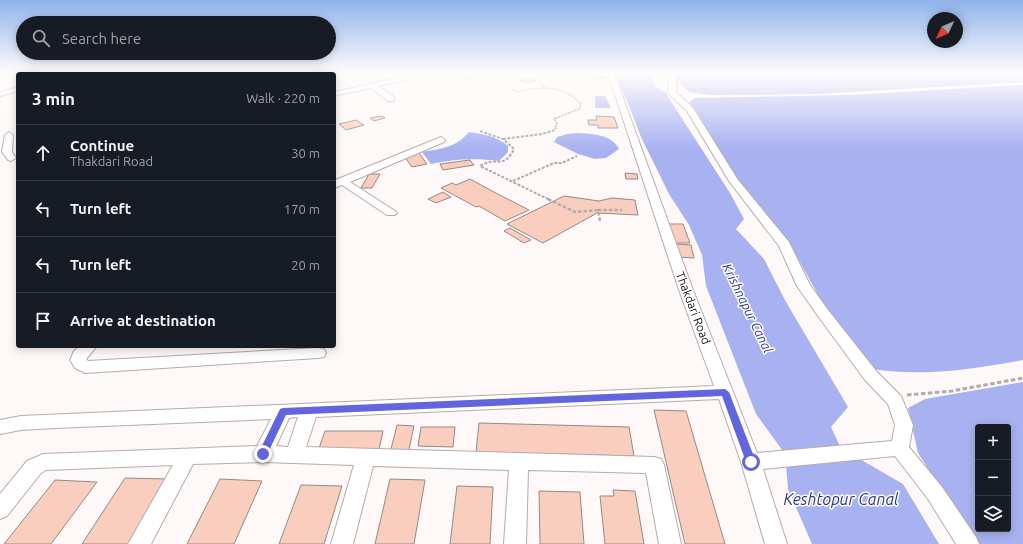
<!DOCTYPE html>
<html lang="en">
<head>
<meta charset="utf-8">
<style>
	body { margin:0; font-family:Ubuntu,sans-serif; background:#20242c; color:#f1f3f6 }
	.controls { position:absolute; right:12px; bottom:12px; display:grid; overflow:hidden; border-radius:4px; box-shadow:0 2px 10px #0003 }
	.controls button { width:36px; height:36px; display:grid; place-items:center; padding:0; border:0; border-bottom:1px solid #363941; background:#171b24; color:#f1f3f6; font:20px sans-serif }
	.compass { position:absolute; left:927px; top:12px; width:36px; height:36px; border-radius:50%; background:#171b24; box-shadow:0 2px 10px #0003; rotate:226deg }
	.stop { position:absolute; width:12px; height:12px; margin:-9px; border:3px solid #6265de; border-radius:50%; background:#fff }
	.stop.end { background:#6265de; border-color:#fff; box-shadow:0 1px 4px #0008 }
	.list { margin:0; padding:0; list-style:none }
	h2 { display:flex; justify-content:space-between; align-items:center; height:52px; margin:0; padding:0 16px; font-size:17px }
	h2 small { font-size:13px; font-weight:400; color:#9ea1a6 }
	.list li { display:grid; grid-template-columns:26px 1fr auto; gap:12px; align-items:center; box-sizing:border-box; height:56px; padding:0 16px; border-top:1px solid #363941 }
	.list b { display:block; font-size:15px; white-space:nowrap }
	.list p { margin:0; font-size:13px; white-space:nowrap; color:#9ea1a6 }
	.list em { font-size:13px; font-style:normal; color:#9ea1a6 }
	.icon { flex:none; width:22px; height:22px; fill:none; stroke:currentColor; stroke-width:2; stroke-linecap:round; stroke-linejoin:round }
	.map { position:relative; flex:none; width:1023px; height:544px; overflow:hidden }
	.search { position:absolute; background:#171b24; box-shadow:0 2px 10px #0003; left:16px; top:16px; width:320px; height:44px; display:flex; align-items:center; gap:10px; box-sizing:border-box; padding:0 14px; border-radius:22px; color:#9ea1a6; font-size:15px }
	.panel { position:absolute; background:#171b24; box-shadow:0 2px 10px #0003; left:16px; top:72px; width:320px; height:276px; border-radius:4px }
	.map>svg:first-child { display:block }
</style>
</head>
<body>
<div class="map">
<svg width="1023" height="544" viewBox="0 0 1023 544">
	<rect width="100%" height="100%" fill="#fef9f8"/>
	<path fill="#a9b2f1" fill-rule="evenodd" d="M614,73H649L655,87L665,92L730,193L744,219L736,229L764,259L786,302L848,407L831,427L841,448L903,484L939,544H812L788,489L785,454L756,414L706,286L702,255L689,225L669,194L641,137L628,103L615,77Z
		M673,73H1023V82L818,94L710,95L689,92L677,80Z
		M1023,85V360C973,369 922,377 872,369L831,319L800,262L764,211L730,169L689,102L695,98L849,95Z
		M595,96H605L611,108H595Z
		M469,132C483,134 497,136 508,146V152L499,161C475,158 454,159 431,164L422,152C443,148 455,148 469,132Z
		M577,133C591,134 612,134 619,149L606,158L595,159L578,154L554,142L557,137L567,134Z
		M1023,382V544H977L918,453L908,408L925,399ZM978,427H1008V529H978Z"/>
	<path fill="#facebf" stroke="#948986" d="M595,74L606,77L600,79L589,76Z
		M529,78L536,80L528,83L520,81Z
		M382,116L385,118L374,121L370,118Z
		M596,116L614,117L618,128H598V125H589L588,120H597Z
		M356,120L364,125L346,130L339,124Z
		M419,153L427,164L412,167L404,156Z
		M470,160L474,165L443,170L440,164Z
		M625,173L637,174L638,179H626Z
		M369,174H380L372,188H361Z
		M470,179L492,191L529,210L505,221L479,206L476,207L441,188L452,183L456,185Z
		M443,192L451,197L436,203L428,199Z
		M564,196L599,201L612,198L635,200L638,215L597,213L543,243L507,224Z
		M668,224H683L690,243H675Z
		M510,228L531,240L524,243L504,231Z
		M676,244L691,245L694,258L678,257Z
		M654,410L686,411L725,544H685Z
		M479,423L629,427L634,456L476,452Z
		M397,425L414,426L408,454L390,453Z
		M421,427H455L453,447L418,446Z
		M325,431H383L378,454H317Z
		M125,478L168,479L130,544H82Z
		M220,479L262,481L234,544H187Z
		M390,479L425,480L414,544H375Z
		M55,480L97,482L51,544H4Z
		M301,485L342,486L324,544H279Z
		M457,486L493,487L490,544H450Z
		M613,490L635,491L644,544H605L600,496H614Z
		M539,491L580,492L584,544H540Z"/>
	<g fill="none" stroke-linecap="round" stroke-linejoin="round">
		<defs>
			<path id="minor" d="M0,73H4L0,75Z
				M183,73H189V74H183Z
				M411,73H418L410,79L378,86L394,97V101H388L371,88L334,96V92L406,76Z
				M456,73H464L472,78L467,79Z
				M608,73H614L693,290L757,453L892,441L895,425L888,404L865,380L818,316L797,286L779,246L729,181L687,111L668,93L669,84L665,73H671L677,84L676,92L693,108L738,180L789,242L810,285L828,310L877,372L901,396L913,425L909,447L942,487L976,537L979,544H956L928,499L895,456L763,469L787,544H765L741,462L719,399L316,417L306,447L654,457L661,459L664,465L681,544H659L646,473L528,470L526,544H504L509,470L373,466L353,544H331L354,465L263,462L193,464L151,544H128L173,465L46,470L41,473L7,516L0,519V494L27,461L43,454L257,446L271,419L55,428L21,430L0,434V420L21,416L714,386L679,290ZM298,417L288,447L276,446L289,418Z
				M18,87V91L0,96V92Z
				M9,132L13,135L12,152L16,158L11,161L8,160L2,152L5,135Z
				M441,137L445,140L444,142L350,182L395,211L397,213L395,215H387L342,185L334,188V181L338,179Z
				M80,346H97L87,358L86,359L88,361L318,348L324,349L326,353L324,357L318,358L85,373L75,368L70,360L74,351Z"/>
		</defs>
		<use href="#minor" stroke="#b6aba8" stroke-width="2"/>
		<path stroke="#b1acab" stroke-width="1.5" stroke-dasharray="2.5 1" stroke-linecap="butt" d="M538,81L545,88
			M511,88L517,92C540,86 564,85 581,104L579,109L554,119L557,123L555,129"/>
		<path stroke="#b1acab" stroke-width="2" stroke-dasharray="3 1.5" stroke-linecap="butt" d="M480,131L503,139L514,149C503,171 495,155 480,166L550,200
			M503,139L542,134L555,130L556,128
			M513,181L554,163H562L577,156"/>
		<path stroke="#b1acab" stroke-width="2.5" stroke-dasharray="3.5 2" stroke-linecap="butt" d="M548,199L575,212L598,210
			M600,221L598,210H622"/>
		<path stroke="#b1acab" stroke-width="3" stroke-dasharray="4.5 2.5" stroke-linecap="butt" d="M907,395L952,391L1023,378"/>
		<use href="#minor" fill="#fff" fill-rule="evenodd"/>
	</g>
	<linearGradient id="sky" x2="0" y2="1"><stop stop-color="#8fb3ec"/><stop offset="0.49" stop-color="#fffcfc"/><stop offset="1" stop-color="#fffcfc" stop-opacity="0"/></linearGradient>
	<rect width="1023" height="149" fill="url(#sky)"/>
	<path fill="#6265de" d="M725,389L729,392L756,462L754,465H747L746,462L722,396L286,415L266,457H259L258,454L280,409L283,408Z"/>
	<g text-anchor="middle" stroke-width="3" stroke-linejoin="round" paint-order="stroke">
		<g font-size="12" fill="#120e0d" stroke="#fff">
			<text transform="translate(693 308) rotate(69)" y="4">Thakdari Road</text>
		</g>
		<g font-size="13" font-style="italic" fill="#31327a" stroke="#fff">
			<text transform="translate(748 308) rotate(64)" y="5">Krishnapur Canal</text>
		</g>
		<g font-size="16" font-style="italic" fill="#31327a" stroke="#fff">
			<text x="841" y="505">Keshtopur Canal</text>
		</g>
	</g>
</svg>
<div class="controls">
<button>+</button>
<button>−</button>
<button><svg class="icon" aria-label="layers" viewBox="0 0 24 24"><path d="M12 4l9 5-9 5-9-5zM3 14l9 5 9-5"/></svg></button>
</div>
<svg class="compass" viewBox="-18 -18 36 36"><path d="M0-13l5 13h-10z" fill="#e53935"/><path d="M0 13l5-13h-10z" fill="#9ea1a6"/></svg>
<div class="stop" style="left:751px;top:462px"></div>
<div class="stop end" style="left:263px;top:454px"></div>
<div class="search"><svg class="icon" aria-label="search" viewBox="0 0 24 24"><circle cx="10" cy="10" r="6"/><path d="M15 15l6 6"/></svg>Search here</div>
<section class="panel">
<h2>3 min<small>Walk · 220 m</small></h2>
<ul class="list">
<li><svg class="icon" aria-label="ahead" viewBox="0 0 24 24"><path d="M12 20V5M6 11l6-6 6 6"/></svg><div><b>Continue</b><p>Thakdari Road</p></div><em>30 m</em></li>
<li><svg class="icon" aria-label="left" viewBox="0 0 24 24"><path d="M17 20v-9H6M10 6l-5 5 5 5"/></svg><div><b>Turn left</b></div><em>170 m</em></li>
<li><svg class="icon" aria-label="left" viewBox="0 0 24 24"><path d="M17 20v-9H6M10 6l-5 5 5 5"/></svg><div><b>Turn left</b></div><em>20 m</em></li>
<li><svg class="icon" aria-label="arrive" viewBox="0 0 24 24"><path d="M6 21V4h12l-3 4 3 4H6"/></svg><div><b>Arrive at destination</b></div></li>
</ul>
</section>
</div>
</body>
</html>
